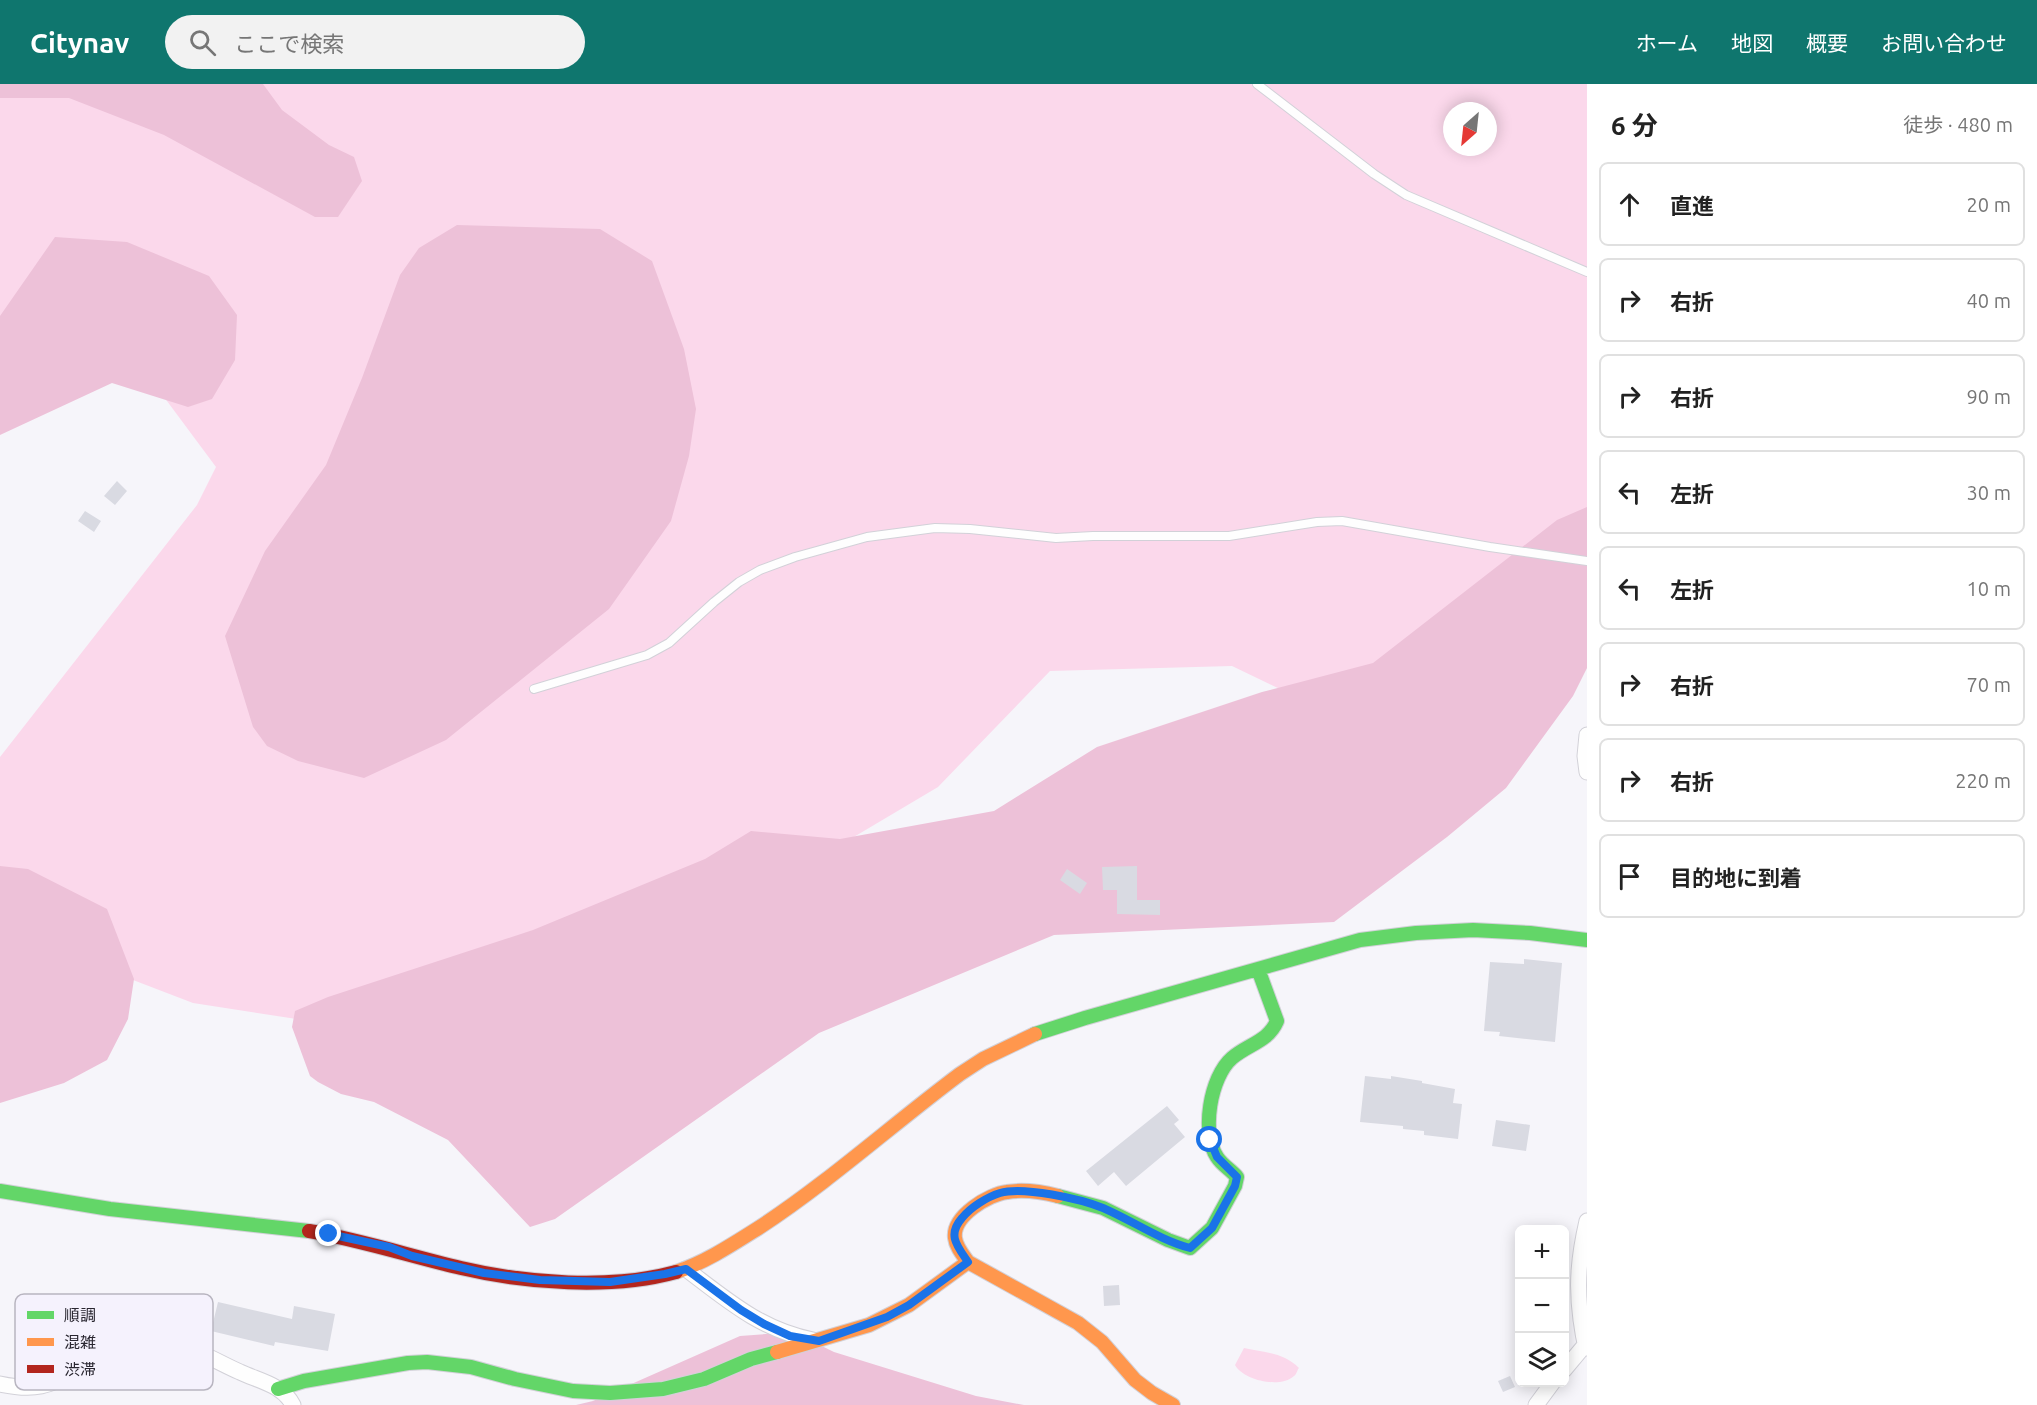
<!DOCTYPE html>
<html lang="ja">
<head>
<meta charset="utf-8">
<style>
	body { margin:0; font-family:Ubuntu,"Noto Sans JP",sans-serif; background:#f2f2f2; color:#222 }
	.controls { position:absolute; right:18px; bottom:18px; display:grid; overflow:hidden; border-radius:9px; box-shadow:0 3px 15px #0003 }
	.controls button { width:54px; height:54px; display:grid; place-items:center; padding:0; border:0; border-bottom:2px solid #e0e0e0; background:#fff; color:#222; font:30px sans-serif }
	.compass { position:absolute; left:1443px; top:18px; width:54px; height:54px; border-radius:50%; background:#fff; box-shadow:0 3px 15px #0003; rotate:207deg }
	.stop { position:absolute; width:18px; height:18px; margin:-14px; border:4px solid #1a73e8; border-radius:50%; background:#fff }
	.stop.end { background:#1a73e8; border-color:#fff; box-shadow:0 2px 6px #0008 }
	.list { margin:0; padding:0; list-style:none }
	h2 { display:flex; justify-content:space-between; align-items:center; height:78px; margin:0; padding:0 24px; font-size:26px }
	h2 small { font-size:20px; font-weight:400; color:#767676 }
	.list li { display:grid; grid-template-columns:39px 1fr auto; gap:18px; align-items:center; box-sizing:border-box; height:84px; margin:0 12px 12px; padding:0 12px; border:2px solid #e0e0e0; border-radius:9px }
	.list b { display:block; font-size:22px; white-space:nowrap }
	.list em { font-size:20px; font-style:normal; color:#767676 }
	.icon { flex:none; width:33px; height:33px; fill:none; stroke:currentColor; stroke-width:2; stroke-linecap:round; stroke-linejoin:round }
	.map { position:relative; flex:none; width:1587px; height:1321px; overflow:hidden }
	header { display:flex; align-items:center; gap:36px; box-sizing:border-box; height:84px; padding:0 30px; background:#0f766e; color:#fff }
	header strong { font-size:28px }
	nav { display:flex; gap:33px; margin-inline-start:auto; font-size:21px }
	.search { width:420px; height:54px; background:#f2f2f2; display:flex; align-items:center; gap:15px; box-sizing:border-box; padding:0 21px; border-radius:33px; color:#767676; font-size:22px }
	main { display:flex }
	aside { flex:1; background:#fff }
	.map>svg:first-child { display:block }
</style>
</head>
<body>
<header>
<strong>Citynav</strong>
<div class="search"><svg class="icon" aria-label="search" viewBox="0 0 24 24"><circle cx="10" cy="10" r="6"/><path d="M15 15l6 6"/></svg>ここで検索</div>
<nav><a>ホーム</a><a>地図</a><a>概要</a><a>お問い合わせ</a></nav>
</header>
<main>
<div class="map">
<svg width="1587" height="1321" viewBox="0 0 1587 1321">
	<rect width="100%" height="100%" fill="#f6f5fa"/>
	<path fill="#fbd8eb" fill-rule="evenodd" d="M0,0H1587V585L1576,566L1471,697L1232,582L1050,587L938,703L778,798L361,945L193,919L0,845V673L197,421L216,383L138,278L0,275ZM1452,27H1488V63H1452Z
		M1244,1264C1265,1269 1283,1268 1299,1284C1297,1286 1297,1290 1294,1292C1280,1305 1243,1296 1235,1281Z"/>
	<path fill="#edc1d8" d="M0,0H263L282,26L329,61L354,73L362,97L338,133H315L164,51L69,14H0Z
		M457,141L600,145L652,177L684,265L696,325L689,372L671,437L609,525L446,656L364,694L298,677L267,662L253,643L225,552L265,467L326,381L362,294L400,191L419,164Z
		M55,153L127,158L209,192L237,231L235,276L212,315L188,323L112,299L0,351V232Z
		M1587,423V584L1573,612L1506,704L1447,753L1334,838L1054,851L819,949L555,1135L530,1143L448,1056L374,1018L341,1010L318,998L310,992L292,943L295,927L328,913L533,846L705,775L751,747L840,755L994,727L1097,663L1262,608L1373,579L1557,436Z
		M0,782L28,785L107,825L134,895L128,935L107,976L64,999L0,1019Z
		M793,1248L834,1268L976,1312L1024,1321H576L593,1317L740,1252Z"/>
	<path fill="#d9dae2" d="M117,397L127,407L115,421L104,412Z
		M85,427L101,437L94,448L78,437Z
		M1137,782V816H1160V831L1117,830V806H1103L1102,783Z
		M1067,785L1087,799L1080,810L1060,796Z
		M1524,875L1562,879L1555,958L1499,952L1500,948L1484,947L1490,878L1524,880Z
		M1365,992L1391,995V992L1422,997V999L1455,1005L1453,1019L1462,1020L1458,1055L1424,1051V1047L1403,1045V1042L1360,1038Z
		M1167,1022L1179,1036L1174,1040L1185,1053L1126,1102L1114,1088L1098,1102L1086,1087Z
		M1496,1036L1530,1041L1526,1067L1492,1062Z
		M1119,1201L1120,1221L1104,1222L1103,1202Z
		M218,1218L292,1235L294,1222L335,1230L328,1267L275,1258L274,1262L211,1247Z
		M1510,1292L1515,1303L1503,1308L1498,1297Z"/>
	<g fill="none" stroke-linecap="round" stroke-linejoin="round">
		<defs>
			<path id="lane" d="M1257,0L1374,90L1406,111L1587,188
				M534,605L647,571L669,559L714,518L739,498L760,486L795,473L867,453L935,444L970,445L1056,454L1093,452H1229L1317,438L1342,437L1490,463L1587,477"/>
			<path id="street" d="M1587,651L1585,672L1587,688
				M1587,1137C1579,1172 1576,1200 1581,1236C1583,1246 1583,1256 1587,1264
				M686,1185C727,1216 761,1246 813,1256
				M1564,1286L1585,1261
				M0,1300C14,1303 27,1305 41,1302C81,1292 135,1256 177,1262C200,1266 219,1279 240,1288C259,1297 283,1301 293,1321
				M1536,1321L1553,1298"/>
			<path id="fast" d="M1035,950L1085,934L1360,856L1416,849L1473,846L1530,849L1587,856
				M0,1107L110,1125L309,1147
				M1058,1112L1103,1124L1168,1156L1190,1164L1212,1144L1235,1102L1237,1093C1231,1086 1222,1081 1217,1073C1201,1049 1210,993 1232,974C1248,960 1268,958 1277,937L1258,885
				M278,1305L304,1297L408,1279L427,1278L471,1283L515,1295L573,1307L610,1309L663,1305L704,1295L751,1275L777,1268"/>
			<path id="slow" d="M1058,1112C1042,1108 1024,1105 1007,1108C989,1110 952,1132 955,1154C956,1163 963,1171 968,1178L1078,1239L1102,1258L1135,1296L1152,1309L1173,1321
				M676,1188C706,1178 733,1160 760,1143C830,1097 893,1040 960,990L983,975L1035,950
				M777,1268L869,1241L909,1221L968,1178"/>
			<path id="jam" d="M309,1147C361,1156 410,1172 461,1184C525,1199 611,1206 676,1188"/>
		</defs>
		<use href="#lane" stroke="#d2d1d8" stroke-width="10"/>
		<use href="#street" stroke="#d2d1d8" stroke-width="17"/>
		<use href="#fast" stroke="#d2d1d8" stroke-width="16"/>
		<use href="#slow" stroke="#d2d1d8" stroke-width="16"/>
		<use href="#jam" stroke="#d2d1d8" stroke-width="16"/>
		<use href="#lane" stroke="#fefefe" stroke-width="8"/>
		<use href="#street" stroke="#fefefe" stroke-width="15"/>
		<use href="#fast" stroke="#63d668" stroke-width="14"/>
		<use href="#slow" stroke="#ff974d" stroke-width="14"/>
		<use href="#jam" stroke="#b3261e" stroke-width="14"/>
	</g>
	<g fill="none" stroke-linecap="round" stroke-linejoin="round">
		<path stroke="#1a73e8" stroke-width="8" d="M329,1150L389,1163L412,1172L484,1189L540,1196L610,1198L665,1190L686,1185L741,1226L764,1240L790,1252L819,1257L887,1233L909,1221L968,1178C957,1162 947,1151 962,1134C971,1123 987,1113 1000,1109C1023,1102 1081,1115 1103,1124C1133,1137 1160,1156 1190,1164L1212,1144L1235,1102L1237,1093L1217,1073L1210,1056"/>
	</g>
	<rect x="15" y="1210" width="198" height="96" rx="9" fill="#f5f2fd" stroke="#b8b5c0" stroke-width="1.5"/>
	<rect x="27" y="1227" width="27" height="8" fill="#63d668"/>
	<rect x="27" y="1254" width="27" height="8" fill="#ff974d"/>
	<rect x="27" y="1281" width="27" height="8" fill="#b3261e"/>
	<g font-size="16" fill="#292630">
		<text x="64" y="1237">順調</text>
		<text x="64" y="1264">混雑</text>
		<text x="64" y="1291">渋滞</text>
	</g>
</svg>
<div class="controls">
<button>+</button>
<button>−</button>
<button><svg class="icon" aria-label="layers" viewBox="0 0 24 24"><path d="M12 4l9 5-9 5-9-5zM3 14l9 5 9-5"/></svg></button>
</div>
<svg class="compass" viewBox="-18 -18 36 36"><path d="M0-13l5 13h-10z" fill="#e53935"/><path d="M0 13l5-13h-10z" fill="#767676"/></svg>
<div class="stop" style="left:1210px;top:1056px"></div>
<div class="stop end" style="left:329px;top:1150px"></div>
</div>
<aside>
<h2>6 分<small>徒歩 · 480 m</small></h2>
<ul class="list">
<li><svg class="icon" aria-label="ahead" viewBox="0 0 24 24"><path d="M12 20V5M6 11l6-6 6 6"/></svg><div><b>直進</b></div><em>20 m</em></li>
<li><svg class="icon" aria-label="right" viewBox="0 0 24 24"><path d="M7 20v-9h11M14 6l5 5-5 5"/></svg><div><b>右折</b></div><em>40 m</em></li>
<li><svg class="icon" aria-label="right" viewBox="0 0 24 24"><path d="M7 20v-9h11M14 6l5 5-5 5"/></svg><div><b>右折</b></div><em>90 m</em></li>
<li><svg class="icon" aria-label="left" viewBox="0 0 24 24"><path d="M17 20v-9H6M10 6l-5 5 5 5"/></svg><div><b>左折</b></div><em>30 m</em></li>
<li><svg class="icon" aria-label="left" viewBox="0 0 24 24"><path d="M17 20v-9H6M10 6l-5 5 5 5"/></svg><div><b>左折</b></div><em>10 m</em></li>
<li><svg class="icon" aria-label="right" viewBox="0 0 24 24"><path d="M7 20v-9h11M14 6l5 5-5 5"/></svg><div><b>右折</b></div><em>70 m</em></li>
<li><svg class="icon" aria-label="right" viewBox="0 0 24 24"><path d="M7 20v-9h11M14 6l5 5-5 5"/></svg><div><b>右折</b></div><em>220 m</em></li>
<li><svg class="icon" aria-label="arrive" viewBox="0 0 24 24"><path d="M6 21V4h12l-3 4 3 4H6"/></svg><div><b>目的地に到着</b></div></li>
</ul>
</aside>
</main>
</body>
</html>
